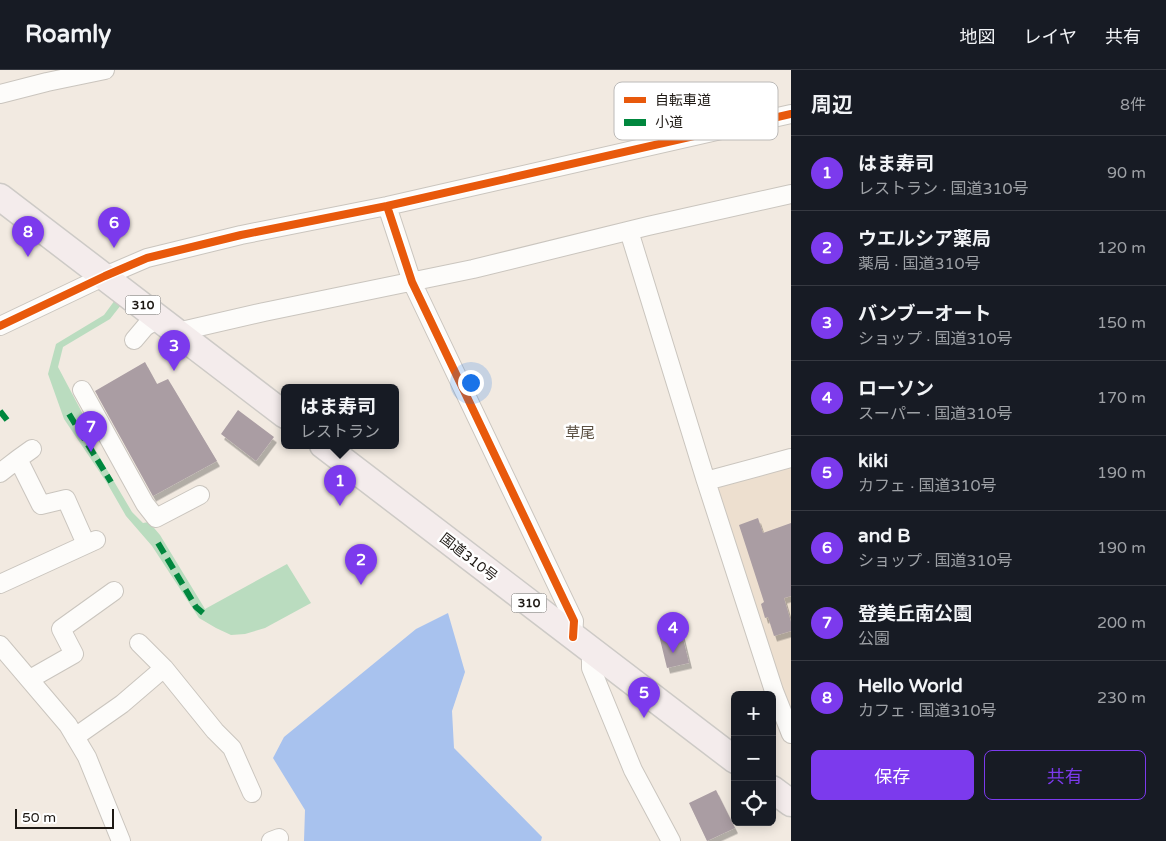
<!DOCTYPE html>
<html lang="ja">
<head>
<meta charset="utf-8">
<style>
	body { margin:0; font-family:"Varela Round","Noto Sans JP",sans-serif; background:#20242c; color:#f1f3f6 }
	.controls { position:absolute; right:15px; bottom:15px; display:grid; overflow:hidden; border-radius:8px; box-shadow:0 2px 12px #0003 }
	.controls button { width:45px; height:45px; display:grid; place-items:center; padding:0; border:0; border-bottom:1px solid #363941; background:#171b24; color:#f1f3f6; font:25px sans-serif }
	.scale { position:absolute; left:15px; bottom:12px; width:99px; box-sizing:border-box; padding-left:5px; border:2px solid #1e1914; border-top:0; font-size:14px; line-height:18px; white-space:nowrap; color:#1e1914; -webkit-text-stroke:4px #fff; paint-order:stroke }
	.you { position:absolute; left:470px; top:312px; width:18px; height:18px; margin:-12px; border:4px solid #fff; border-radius:50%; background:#1a73e8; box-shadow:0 0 0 8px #1a73e833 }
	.badge { display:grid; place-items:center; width:32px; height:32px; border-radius:50%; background:#7c3aed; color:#fff; font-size:16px; font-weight:700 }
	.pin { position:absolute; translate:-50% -41px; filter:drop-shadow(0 1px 2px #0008) }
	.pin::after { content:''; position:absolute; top:26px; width:18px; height:15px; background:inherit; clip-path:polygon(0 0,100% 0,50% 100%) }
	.popup { position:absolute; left:281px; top:314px; width:118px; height:65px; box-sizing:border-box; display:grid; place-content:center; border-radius:8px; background:#171b24; filter:drop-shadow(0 1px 4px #0005); font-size:16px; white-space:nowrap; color:#9ea1a6 }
	.popup b { font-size:19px; color:#f1f3f6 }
	.popup::after { content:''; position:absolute; left:50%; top:100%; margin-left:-10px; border:10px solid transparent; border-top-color:#171b24 }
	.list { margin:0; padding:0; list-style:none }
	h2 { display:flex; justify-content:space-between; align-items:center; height:65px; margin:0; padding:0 20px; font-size:21px }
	h2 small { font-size:16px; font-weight:400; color:#9ea1a6 }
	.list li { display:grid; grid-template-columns:32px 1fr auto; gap:15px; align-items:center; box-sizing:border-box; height:75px; padding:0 20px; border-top:1px solid #363941 }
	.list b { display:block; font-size:19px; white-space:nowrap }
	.list p { margin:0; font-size:16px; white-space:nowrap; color:#9ea1a6 }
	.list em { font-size:16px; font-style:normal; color:#9ea1a6 }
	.actions { display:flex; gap:10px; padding:15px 20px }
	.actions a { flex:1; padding:11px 0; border:1px solid #7c3aed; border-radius:8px; text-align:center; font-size:18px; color:#7c3aed }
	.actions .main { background:#7c3aed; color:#fff }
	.icon { flex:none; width:28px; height:28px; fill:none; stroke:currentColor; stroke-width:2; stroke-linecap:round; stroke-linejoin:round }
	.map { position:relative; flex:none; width:791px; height:771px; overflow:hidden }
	header { display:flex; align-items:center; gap:30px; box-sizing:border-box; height:70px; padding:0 25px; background:#171b24; border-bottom:1px solid #363941 }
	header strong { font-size:24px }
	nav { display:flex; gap:28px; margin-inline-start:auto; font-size:18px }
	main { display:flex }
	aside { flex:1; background:#171b24 }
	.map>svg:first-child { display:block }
</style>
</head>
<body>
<header>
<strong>Roamly</strong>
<nav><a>地図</a><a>レイヤ</a><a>共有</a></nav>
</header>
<main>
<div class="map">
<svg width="791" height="771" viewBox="0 0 791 771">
	<defs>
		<filter id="shadow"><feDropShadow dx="3" dy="5.5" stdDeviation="0" flood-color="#0004"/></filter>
	</defs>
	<rect width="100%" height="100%" fill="#f2eae1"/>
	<path fill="#eddfcf" d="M791,395V645L716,420L722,413Z"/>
	<path fill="#badcbf" d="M115,230L121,235L110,249L63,277L58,297L86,350L80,354L132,442L143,453L149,452L160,465L205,539L287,494L311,533L265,558L245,564L231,565L216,558L199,548L152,476L126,446L107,413L64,349L48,304L56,274L104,245Z"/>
	<path fill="#a8c2ee" d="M448,543L465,602L452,641L454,678L542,767L541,771H304L305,740L273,688L284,667L416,559Z"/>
	<path fill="#aa9da3" filter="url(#shadow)" d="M145,292L157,314L168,309L217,391L153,426L95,321Z
		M238,340L274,367L256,391L221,364Z
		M758,448L763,463L791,453V526L784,528L791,552V561L774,566L768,547L765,548L761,534L764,532L739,455Z
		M681,560L689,593L667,598L659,565Z
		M716,720L735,758L707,771L689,733Z"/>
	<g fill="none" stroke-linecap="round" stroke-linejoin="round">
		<defs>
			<path id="minor" d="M0,24L47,12L105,0
				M387,136L412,212L574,551L573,567
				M629,161L706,411
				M0,256L105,206L147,188L241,165L387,136L791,44
				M177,262L264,242L473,199L648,156L791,124
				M134,270L145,257L159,248
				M82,320L145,434L156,448L200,425
				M791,388L706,411L774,621L791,664
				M18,389L32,379
				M0,403L18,389L41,435L66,429L86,474
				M0,514L96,470
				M139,573L164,598L215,661L232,678L252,723
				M0,575L68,655L87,687L121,771
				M591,581V598L633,700L671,771
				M30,609L74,584L61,559L114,521
				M75,667L122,634L164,598
				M271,771L279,768"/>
			<path id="highway" d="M0,127L285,345
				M323,375L735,690
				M772,719L791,733"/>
		</defs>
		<use href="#minor" stroke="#cac5be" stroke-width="20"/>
		<use href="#highway" stroke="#cdcac6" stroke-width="29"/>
		<use href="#minor" stroke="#fdfcfa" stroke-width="18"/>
		<use href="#highway" stroke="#f4ecec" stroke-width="26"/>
		<path stroke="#00873e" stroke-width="6" stroke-dasharray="12 6" stroke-linecap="butt" d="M0,341L7,350
			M69,344L111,412
			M158,473L196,537L203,543"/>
		<defs>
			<path id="cycleway" d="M387,136L412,212L574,551L573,567
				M0,256L105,206L147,188L241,165L387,136L791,44"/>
		</defs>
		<use href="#cycleway" stroke="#fff" stroke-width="11"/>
		<use href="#cycleway" stroke="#e8590c" stroke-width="8"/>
	</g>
	<g text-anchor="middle" stroke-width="5" stroke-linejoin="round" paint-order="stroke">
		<g fill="#fff" stroke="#625e5a" stroke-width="1">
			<rect x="125.5" y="225.5" width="35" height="19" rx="4"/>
			<rect x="511.5" y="523.5" width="35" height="19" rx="4"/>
		</g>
		<g font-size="12" font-weight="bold" fill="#1e1914">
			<text x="143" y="239">310</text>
			<text x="529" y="537">310</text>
		</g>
		<g font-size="14" fill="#1e1914" stroke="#fff">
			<text transform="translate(469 487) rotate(38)" y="5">国道310号</text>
		</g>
		<g font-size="15" fill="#5c5143" stroke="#fff">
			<text x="580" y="368">草尾</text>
		</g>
	</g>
	<rect x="614" y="12" width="164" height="58" rx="8" fill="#fff" stroke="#bcbab8" stroke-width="1"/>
	<rect x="624" y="27" width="22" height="6" fill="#e8590c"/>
	<rect x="624" y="49" width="22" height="7" fill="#00873e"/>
	<g font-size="14" fill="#1e1914">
		<text x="655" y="35">自転車道</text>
		<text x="655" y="57">小道</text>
	</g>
</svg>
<div class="controls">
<button>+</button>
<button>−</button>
<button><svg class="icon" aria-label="locate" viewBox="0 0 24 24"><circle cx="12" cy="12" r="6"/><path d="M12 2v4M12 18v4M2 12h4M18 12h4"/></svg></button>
</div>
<div class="scale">50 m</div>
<div class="you"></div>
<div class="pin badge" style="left:340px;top:436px">1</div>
<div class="popup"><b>はま寿司</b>レストラン</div>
<div class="pin badge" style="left:361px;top:515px">2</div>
<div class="pin badge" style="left:174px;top:301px">3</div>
<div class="pin badge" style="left:673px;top:583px">4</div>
<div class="pin badge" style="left:644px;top:648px">5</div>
<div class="pin badge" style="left:114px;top:178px">6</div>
<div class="pin badge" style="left:91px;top:382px">7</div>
<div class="pin badge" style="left:28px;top:187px">8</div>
</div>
<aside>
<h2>周辺<small>8件</small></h2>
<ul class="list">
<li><span class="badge">1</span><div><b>はま寿司</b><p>レストラン · 国道310号</p></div><em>90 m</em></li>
<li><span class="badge">2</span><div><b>ウエルシア薬局</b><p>薬局 · 国道310号</p></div><em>120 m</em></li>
<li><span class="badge">3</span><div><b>バンブーオート</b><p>ショップ · 国道310号</p></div><em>150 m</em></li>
<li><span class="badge">4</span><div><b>ローソン</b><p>スーパー · 国道310号</p></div><em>170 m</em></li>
<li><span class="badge">5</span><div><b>kiki</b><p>カフェ · 国道310号</p></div><em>190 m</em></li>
<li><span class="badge">6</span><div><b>and B</b><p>ショップ · 国道310号</p></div><em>190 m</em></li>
<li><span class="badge">7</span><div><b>登美丘南公園</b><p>公園</p></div><em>200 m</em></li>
<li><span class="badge">8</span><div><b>Hello World</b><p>カフェ · 国道310号</p></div><em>230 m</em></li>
</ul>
<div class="actions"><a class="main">保存</a><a>共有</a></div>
</aside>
</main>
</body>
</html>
